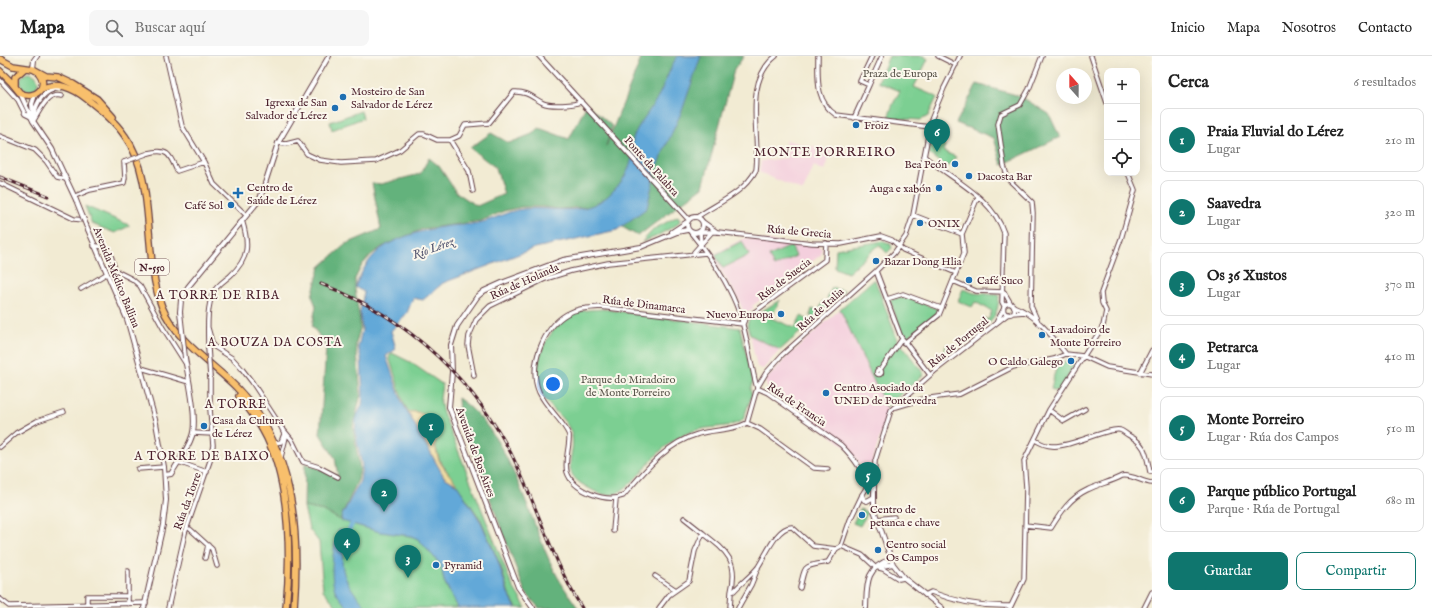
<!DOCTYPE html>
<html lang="es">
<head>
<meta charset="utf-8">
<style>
	body { margin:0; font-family:"IM FELL English",serif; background:#f6f6f6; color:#222 }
	.controls { position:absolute; right:12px; top:12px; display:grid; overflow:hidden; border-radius:8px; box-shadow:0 4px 16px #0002 }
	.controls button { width:36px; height:36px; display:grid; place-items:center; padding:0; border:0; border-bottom:1px solid #e0e0e0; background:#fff; color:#222; font:20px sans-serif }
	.compass { position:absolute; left:1056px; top:12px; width:36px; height:36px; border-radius:50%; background:#fff; box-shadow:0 4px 16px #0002; rotate:339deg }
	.you { position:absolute; left:553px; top:328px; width:14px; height:14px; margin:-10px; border:3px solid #fff; border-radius:50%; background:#1a73e8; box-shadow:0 0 0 6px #1a73e833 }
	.badge { display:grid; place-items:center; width:26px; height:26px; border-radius:50%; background:#0f766e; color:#fff; font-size:13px; font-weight:700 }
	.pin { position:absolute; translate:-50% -33px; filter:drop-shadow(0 1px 2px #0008) }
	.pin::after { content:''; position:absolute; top:21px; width:14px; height:12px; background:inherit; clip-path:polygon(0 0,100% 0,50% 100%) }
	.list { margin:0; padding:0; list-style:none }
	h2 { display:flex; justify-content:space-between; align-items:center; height:52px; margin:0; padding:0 16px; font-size:17px }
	h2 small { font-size:13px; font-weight:400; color:#767676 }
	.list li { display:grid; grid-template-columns:26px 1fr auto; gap:12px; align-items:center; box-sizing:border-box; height:64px; margin:0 8px 8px; padding:0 8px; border:1px solid #e0e0e0; border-radius:8px }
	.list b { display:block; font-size:15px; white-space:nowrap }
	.list p { margin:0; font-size:13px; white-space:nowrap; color:#767676 }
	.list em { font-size:13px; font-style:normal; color:#767676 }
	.actions { display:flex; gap:8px; padding:12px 16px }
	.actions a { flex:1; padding:9px 0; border:1px solid #0f766e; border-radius:8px; text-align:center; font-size:14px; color:#0f766e }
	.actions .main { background:#0f766e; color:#fff }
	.icon { flex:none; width:22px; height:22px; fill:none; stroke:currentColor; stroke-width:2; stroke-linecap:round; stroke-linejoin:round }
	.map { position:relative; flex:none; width:1152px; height:552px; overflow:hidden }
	header { display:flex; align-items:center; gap:24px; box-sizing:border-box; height:56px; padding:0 20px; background:#fff; border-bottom:1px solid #e0e0e0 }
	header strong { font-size:19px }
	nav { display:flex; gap:22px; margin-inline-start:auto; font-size:14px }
	.search { width:280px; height:36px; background:#f6f6f6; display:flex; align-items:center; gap:10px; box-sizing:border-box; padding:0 14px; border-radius:8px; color:#767676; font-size:15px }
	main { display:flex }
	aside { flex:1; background:#fff }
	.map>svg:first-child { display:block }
</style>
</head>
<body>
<header>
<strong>Mapa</strong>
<div class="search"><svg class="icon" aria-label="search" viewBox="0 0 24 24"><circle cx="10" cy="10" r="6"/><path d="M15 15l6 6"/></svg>Buscar aquí</div>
<nav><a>Inicio</a><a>Mapa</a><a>Nosotros</a><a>Contacto</a></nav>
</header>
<main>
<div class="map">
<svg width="1152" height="552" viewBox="0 0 1152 552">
	<rect width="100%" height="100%" fill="#fbf7ec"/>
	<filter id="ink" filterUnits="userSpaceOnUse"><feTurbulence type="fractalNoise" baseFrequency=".025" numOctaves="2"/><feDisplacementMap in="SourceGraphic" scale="8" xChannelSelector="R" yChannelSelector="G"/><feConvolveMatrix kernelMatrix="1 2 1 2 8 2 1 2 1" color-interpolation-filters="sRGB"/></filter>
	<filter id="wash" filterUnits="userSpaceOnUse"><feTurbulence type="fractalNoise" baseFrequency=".012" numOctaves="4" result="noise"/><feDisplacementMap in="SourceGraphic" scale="16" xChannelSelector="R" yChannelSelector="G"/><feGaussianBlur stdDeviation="0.9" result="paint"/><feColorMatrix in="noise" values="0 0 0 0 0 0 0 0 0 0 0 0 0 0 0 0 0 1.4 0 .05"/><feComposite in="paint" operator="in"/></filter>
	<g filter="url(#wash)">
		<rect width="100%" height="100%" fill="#f2ebd3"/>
		<path fill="#f4cfdd" d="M785,84L832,95L824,115L814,110L803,135L759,116L761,105L788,102Z
			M744,182L820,191L822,193L821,199L752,250L754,252L748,257H744L737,240L716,207L714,198Z
			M840,253L888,354L872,407L862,411L851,395L767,331L765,325L784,304Z
			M750,279L780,294L763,313L757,311Z"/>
		<path fill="#7bcf92" stroke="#62775e" d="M889,0H924L928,3L914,31L937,41L928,60L921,64L888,62L893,48L900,35L878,26Z
			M20 26a9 9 0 1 1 18 0a9 9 0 1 1-18 0Z
			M361,55L363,62L332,74L330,66Z
			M932,84L945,89L943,95L956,101L950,109L946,110L929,98Z
			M85,150L129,169V170L115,177L92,168Z
			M678,160L680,164L678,168L655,181L642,186L654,173Z
			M742,185L749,199L723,212L715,199Z
			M883,185L890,187L892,192L887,197L879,189L848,217L835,212L836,193Z
			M791,190L796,200L774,211L769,200Z
			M873,224H875L897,283L924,318L886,351L840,253Z
			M832,232L845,235L834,246L827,243Z
			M963,233L974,237L999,239C998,258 995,262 980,274L978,273L984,262L988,264L992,255L975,246L972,251L958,245Z
			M897,242H908L938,253L935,260L906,282L903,280L890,244Z
			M780,244L771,262L795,272L801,260L812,266L780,294L750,279L747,269L749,263Z
			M823,245L830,248L815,262L810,260L812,253L819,255Z
			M603,253L740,272L753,326L750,333L752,339L743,364C731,372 715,370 702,373C688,375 675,383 664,392C650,403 626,441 608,439C600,439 592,434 585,430C556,414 580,396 570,374C564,361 549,352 542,338C529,308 547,270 576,257C584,253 595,254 603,253Z
			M947,288L956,292L941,305L940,304Z
			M392,297L410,306L442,328L440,343L442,354L512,529L526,552H517L509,538L501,511L481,464L440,405L433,384V374L418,356H409L404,348L389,301Z
			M1071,303L1075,307L1060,336L1051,333C1055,317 1053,309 1071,303Z
			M304,451L324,455L352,468L383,476L411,480L418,483L441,509L444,525L457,552H338L323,534L319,486L309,473Z
			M860,453L868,456L860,470L853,467Z"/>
		<path fill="#64b27c" stroke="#576854" d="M642,0H744L734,14L703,131L638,180L587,151L559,153L543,151H522L504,155L481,165L423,173L382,191L371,199L362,209L355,223V233L360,265V273L356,288L361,338L353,371L360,413L358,424L341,461L342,465L324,455L304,451L305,407L338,420L335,402L320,378L326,292L323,285L312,270L316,250L312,240L320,211L346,188L381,173L372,127L381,128L420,118L429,102L439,110L456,136L477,150L504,138L496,112L470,92L491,77L509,87L532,78L539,72L569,83L587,48L612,70L606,90Z
			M977,28L1020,40L1049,58L1060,81L1002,109L994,82L956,67Z
			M458,342C508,374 528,459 552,510C559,525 569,539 578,552H539L525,536L459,360Z"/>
		<path fill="#eeda9e" stroke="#9c7c64" d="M408,356C439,353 431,384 439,404C443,413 452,420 457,429L444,421Z"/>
		<path fill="#62a8d8" stroke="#566482" d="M677,0H701L682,55L656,112L647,152L617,174L535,192L443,227L423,244L413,242L407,257L391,275L396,293L386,300L402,346L444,421L457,429L481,466L498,505L508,537L516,552H458L444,525L441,509L418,483L411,480L380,476L342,465L341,461L360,425L362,410L355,376L356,361L362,349L363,339L361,302L358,291L362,274L360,256L364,236L355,231C360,219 366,207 375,198C390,182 427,173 448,170C458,169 468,169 478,167C494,164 506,155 523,153C553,150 581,162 608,140C622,127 630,115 633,97C634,92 632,87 633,82C638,69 646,60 653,49C663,34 668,16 677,0Z
			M339,474L351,477C333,511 345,526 367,552H349C345,548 340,543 337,538C328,524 333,488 339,474Z"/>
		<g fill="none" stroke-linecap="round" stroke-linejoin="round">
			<path stroke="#62a8d8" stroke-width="4.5" d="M346,481L352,468L356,464"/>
		</g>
	</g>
	<g filter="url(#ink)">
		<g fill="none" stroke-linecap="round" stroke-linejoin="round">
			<defs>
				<path id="minor" d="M166,0L182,70L204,106L214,128L246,159
					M818,0C818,22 815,45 836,59L930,71
					M872,0L860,25L869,29L882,0
					M938,0L956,9
					M1091,0L1107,47
					M0,24L18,44L25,58L31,61
					M854,62L869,29
					M34,64C41,53 47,36 62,40
					M0,80L35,94L46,105L57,121L66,123
					M450,84L469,115L473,135
					M278,87L286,88L298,85L307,98L320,104L341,107L376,105L400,94L419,78H424L437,84H450L459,80L465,69L489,67L514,36C527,35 533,42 543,47C549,50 576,50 581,45
					M149,97C168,92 170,99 177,115L204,106
					M924,100C952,124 992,140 1004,177L1002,246L1004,250
					M0,127L74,163L84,164
					M75,140L90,134L124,127L125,122L124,106
					M913,159L962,178
					M697,161C717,147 744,137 756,114C761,79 742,26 776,0
					M703,166L717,176
					M691,177C710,200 729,228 739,256C748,281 750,307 757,332L768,337L841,389C851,399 864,414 866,429
					M701,188L700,176H718L812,187L841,188L881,180L892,184L903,194L956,217
					M94,190C115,189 110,205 116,215L132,223L140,230L163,272L186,308
					M694,196L711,177
					M876,215L901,281L930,319
					M953,225L976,235L1004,236
					M81,233L106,218
					M1004,236L1011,248
					M887,243L903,238L941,252
					M1003.5 253a5.5 5.5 0 1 1 11 0a5.5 5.5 0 1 1-11 0Z
					M1013,250C1036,258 1052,280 1066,298L1083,300L1107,311L1152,318
					M1012,257L1025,256
					M997,265L1003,254
					M743,268L600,251C589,252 577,252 567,258C543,272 528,310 539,336C547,353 562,363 569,379C570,391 564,404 567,416C573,435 606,447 623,440C644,416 666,387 698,378C714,373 732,375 747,367L757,332L766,317L782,299L876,215L894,197L906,180L913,159L931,64L944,32L960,0
					M743,268L745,263L825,204L826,187
					M1039,268L1031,250L1033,157L1032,146L1008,123L1004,110L998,68L1001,58L1020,49L1029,33L1042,0
					M208,272L213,290L232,302L242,313L252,326L280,369L286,381L281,401
					M904,287L939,259L964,197L962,178L978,141
					M208,292C208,275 206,253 213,237C216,230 224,225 230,220C250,202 249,187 242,164
					M141,312L189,326
					M876.5 316a2.5 2.5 0 1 1 5 0a2.5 2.5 0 1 1-5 0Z
					M880,314L902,283
					M1140,317L1152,294
					M474,320L468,289L469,280L476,264L490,250L545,223L571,215L608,207L706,197
					M896,351L923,343L960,338L1013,311L1054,303L1066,298
					M1049,354L1064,365L1085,353
					M747,367L760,373L814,412L828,413
					M283,373L292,384L303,406L319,411L338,421
					M193,377L213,378
					M1035,384C1040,387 1045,390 1052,390C1069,392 1109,371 1120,374C1123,375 1125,377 1128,379C1146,388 1146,397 1150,416H1152
					M275,387L281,386L284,378
					M0,391L16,377L37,365L64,356
					M178,406L207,416
					M138,413L164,411
					M861,414L867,416L874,414
					M874,431L875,405L891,354L936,314L1008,258
					M862,439L850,464L841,490L862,499L875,511L883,513L899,523L904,522
					M684,462L703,477
					M877,463L894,461
					M1025,469L1051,472C1061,456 1070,442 1087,434C1099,428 1111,426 1122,420C1131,418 1142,426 1152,427
					M190,473L212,493L217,510
					M613,475L616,443
					M205,502L208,489
					M655,520L676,534
					M800,532C805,507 804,511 828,506L836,493
					M925,539L931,536C957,546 983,551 1010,550
					M128,540V515
					M0,543L9,550L146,547
					M87,548V540H128V548
					M168,552L185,477L211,402L213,389L210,353V321
					M659,552L669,539L689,525L695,495L703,477C726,495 739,504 731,536
					M730,552L731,536L734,535C741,527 752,519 758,511C765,501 777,470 792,471L813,490L836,493L841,490
					M738,552L751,529L758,512
					M1010,552L1024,523L1026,431L1024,405L1049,354L1103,270L1106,255L1102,247L1101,237L1121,183L1135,134L1128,117
					M1144,552L1152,536"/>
				<path id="tertiary" d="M539,0L689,164
					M33,13L34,4L37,0
					M20,37L33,65L52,93L76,144
					M33,59L32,48L35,39
					M33,61C37,45 43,34 60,32
					M687 169a8 8 0 1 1 16 0a8 8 0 1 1-16 0Z
					M86,169L127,263L156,367L164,411L166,444L163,469L144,552
					M672,176L687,166
					M180,256L181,244L188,231L260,143L278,87L329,0
					M165,419L171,418C178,406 188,393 192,380C198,363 188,321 185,302
					M874,441L867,445L864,444L862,439L869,428L874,431V454L893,508L904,522L942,552
					M878,511L893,508
					M533,552L518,531L449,351L452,316L451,289L457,270L477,241L484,235L504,226L563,204L641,191L677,176L687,174
					M866,552C867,528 865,512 891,503"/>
				<path id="trunk" d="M0,3L13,10L33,13L46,20L58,21L73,28L97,43L113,61
					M0,15L11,26L20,37C36,45 50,30 38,16
					M15,30V21L24,13
					M41,33C58,25 73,32 87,43C101,54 115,65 125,80C157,123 142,200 162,251C176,285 211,306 236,331C294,390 300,474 294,552
					M239,340C251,355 263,371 270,389C290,435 291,503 286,552"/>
			</defs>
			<use href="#minor" stroke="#633e44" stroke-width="5.5"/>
			<use href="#tertiary" stroke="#633e44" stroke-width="6"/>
			<use href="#trunk" stroke="#633e44" stroke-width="8"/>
			<use href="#minor" stroke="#fff" stroke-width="3.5"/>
			<use href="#tertiary" stroke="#fff" stroke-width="4"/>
			<use href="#trunk" stroke="#f8bf6c" stroke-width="5.5"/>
			<defs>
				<path id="rail" d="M0,121L48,140
					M321,228C408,260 481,329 519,414C540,460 555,509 582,552"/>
			</defs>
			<use href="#rail" stroke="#4a1f2b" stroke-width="3"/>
			<use href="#rail" stroke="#fbf7ec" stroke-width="1.5" stroke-dasharray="4.5" stroke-linecap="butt"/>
			<defs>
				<path id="minor-bridge" d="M124,106L149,97
					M208,292L210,321"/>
				<path id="tertiary-bridge" d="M76,144L86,169
					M180,256L185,302"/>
			</defs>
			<use href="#minor-bridge" stroke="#633e44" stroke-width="5.5" stroke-linecap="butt"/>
			<use href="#tertiary-bridge" stroke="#633e44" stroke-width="6" stroke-linecap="butt"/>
			<use href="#minor-bridge" stroke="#fff" stroke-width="3.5"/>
			<use href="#tertiary-bridge" stroke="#fff" stroke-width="4"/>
		</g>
	</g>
	<g fill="#1f6fb2" stroke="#fbf7ec" stroke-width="1.5">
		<circle cx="343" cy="41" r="4"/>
		<circle cx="335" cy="52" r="4"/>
		<circle cx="856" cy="69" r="4"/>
		<circle cx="955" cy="108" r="4"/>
		<circle cx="969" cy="120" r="4"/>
		<circle cx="939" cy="132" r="4"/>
		<path d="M236 131h4v4h4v4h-4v4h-4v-4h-4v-4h4z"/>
		<circle cx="231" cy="149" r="4"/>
		<circle cx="920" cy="167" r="4"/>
		<circle cx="876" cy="205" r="4"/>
		<circle cx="969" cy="224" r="4"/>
		<circle cx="781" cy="258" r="4"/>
		<circle cx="1042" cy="279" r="4"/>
		<circle cx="1071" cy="305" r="4"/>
		<circle cx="826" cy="337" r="4"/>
		<circle cx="204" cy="370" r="4"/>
		<circle cx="862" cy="459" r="4"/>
		<circle cx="878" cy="494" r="4"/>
		<circle cx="436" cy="509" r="4"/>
	</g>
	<g text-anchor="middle" stroke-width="4" stroke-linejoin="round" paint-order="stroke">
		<rect fill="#fbf7ec" stroke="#7f6065" stroke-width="1" x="135" y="203" width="34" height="16" rx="3"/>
		<g font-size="10" font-weight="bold" fill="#4a1f2b">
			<text x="152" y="215">N-550</text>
		</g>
		<g font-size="11" fill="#59544a" stroke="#fbf7ec">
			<text x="900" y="21">Praza de Europa</text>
			<text x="628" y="327">Parque do Miradoiro<tspan x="628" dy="13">de Monte Porreiro</tspan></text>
		</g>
		<g font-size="11" fill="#4a1f2b" stroke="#fbf7ec" text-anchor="start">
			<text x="351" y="39">Mosteiro de San<tspan x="351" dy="13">Salvador de Lérez</tspan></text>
			<text x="327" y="50" text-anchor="end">Igrexa de San<tspan x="327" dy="13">Salvador de Lérez</tspan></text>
			<text x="864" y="73">Froiz</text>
			<text x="947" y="112" text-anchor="end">Bea Peón</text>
			<text x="977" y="124">Dacosta Bar</text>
			<text x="247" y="135">Centro de<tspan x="247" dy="13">Saúde de Lérez</tspan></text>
			<text x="931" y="136" text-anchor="end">Auga e xabón</text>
			<text x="223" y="153" text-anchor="end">Café Sol</text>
			<text x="928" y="171">ONIX</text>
			<text x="884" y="209">Bazar Dong Hlia</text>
			<text x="977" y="228">Café Suco</text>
			<text x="773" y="262" text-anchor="end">Nuevo Europa</text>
			<text x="1050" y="277">Lavadoiro de<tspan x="1050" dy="13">Monte Porreiro</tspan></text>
			<text x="1063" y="309" text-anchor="end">O Caldo Galego</text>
			<text x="834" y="335">Centro Asociado da<tspan x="834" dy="13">UNED de Pontevedra</tspan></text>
			<text x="212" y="368">Casa da Cultura<tspan x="212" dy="13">de Lérez</tspan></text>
			<text x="870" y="457">Centro de<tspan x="870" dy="13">petanca e chave</tspan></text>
			<text x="886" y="492">Centro social<tspan x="886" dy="13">Os Campos</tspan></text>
			<text x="444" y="513">Pyramid</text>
		</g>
		<g font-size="11" fill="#4a1f2b" stroke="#fbf7ec">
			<text transform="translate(652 110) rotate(48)" y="4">Ponte da Palabra</text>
			<text transform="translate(799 175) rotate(5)" y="4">Rúa de Grecia</text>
			<text transform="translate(117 221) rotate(68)" y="4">Avenida Médico Ballina</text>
			<text transform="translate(784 223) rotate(-37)" y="4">Rúa de Suecia</text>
			<text transform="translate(524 225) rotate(-24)" y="4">Rúa de Holanda</text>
			<text transform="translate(644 248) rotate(7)" y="4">Rúa de Dinamarca</text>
			<text transform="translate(820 253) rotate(-42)" y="4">Rúa de Italia</text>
			<text transform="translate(958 286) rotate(-39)" y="4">Rúa de Portugal</text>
			<text transform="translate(797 348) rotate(34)" y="4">Rúa de Francia</text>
			<text transform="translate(476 396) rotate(70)" y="4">Avenida de Bos Aires</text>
			<text transform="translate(187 445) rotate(-70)" y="4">Rúa da Torre</text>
		</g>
		<g font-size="12" font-style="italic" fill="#545670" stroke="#fbf7ec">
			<text transform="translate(433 192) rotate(-20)" y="4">Río Lérez</text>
		</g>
		<g font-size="12" letter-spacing="1" fill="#4a1f2b" stroke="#fbf7ec">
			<text x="218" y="243">A TORRE DE RIBA</text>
			<text x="275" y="290">A BOUZA DA COSTA</text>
			<text x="236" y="352">A TORRE</text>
			<text x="202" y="404">A TORRE DE BAIXO</text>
		</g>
		<g font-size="13" letter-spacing="1" fill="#4a1f2b" stroke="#fbf7ec">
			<text x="825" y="100">MONTE PORREIRO</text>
		</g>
	</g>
</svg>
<div class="controls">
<button>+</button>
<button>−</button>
<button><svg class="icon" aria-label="locate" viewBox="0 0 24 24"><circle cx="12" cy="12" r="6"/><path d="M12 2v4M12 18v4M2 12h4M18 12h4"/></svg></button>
</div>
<svg class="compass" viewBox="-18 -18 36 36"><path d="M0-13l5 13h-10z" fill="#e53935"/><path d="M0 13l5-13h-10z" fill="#767676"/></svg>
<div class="you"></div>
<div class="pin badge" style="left:431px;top:390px">1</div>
<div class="pin badge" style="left:384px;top:456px">2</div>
<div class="pin badge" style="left:408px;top:522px">3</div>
<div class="pin badge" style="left:347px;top:505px">4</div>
<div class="pin badge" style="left:868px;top:439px">5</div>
<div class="pin badge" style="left:937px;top:96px">6</div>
</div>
<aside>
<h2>Cerca<small>6 resultados</small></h2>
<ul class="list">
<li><span class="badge">1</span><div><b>Praia Fluvial do Lérez</b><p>Lugar</p></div><em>210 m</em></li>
<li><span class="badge">2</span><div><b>Saavedra</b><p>Lugar</p></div><em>320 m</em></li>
<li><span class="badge">3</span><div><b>Os 36 Xustos</b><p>Lugar</p></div><em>370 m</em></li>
<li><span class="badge">4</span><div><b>Petrarca</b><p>Lugar</p></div><em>410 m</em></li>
<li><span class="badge">5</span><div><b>Monte Porreiro</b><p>Lugar · Rúa dos Campos</p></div><em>510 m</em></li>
<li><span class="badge">6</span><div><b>Parque público Portugal</b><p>Parque · Rúa de Portugal</p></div><em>680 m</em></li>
</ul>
<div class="actions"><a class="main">Guardar</a><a>Compartir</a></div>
</aside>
</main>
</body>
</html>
